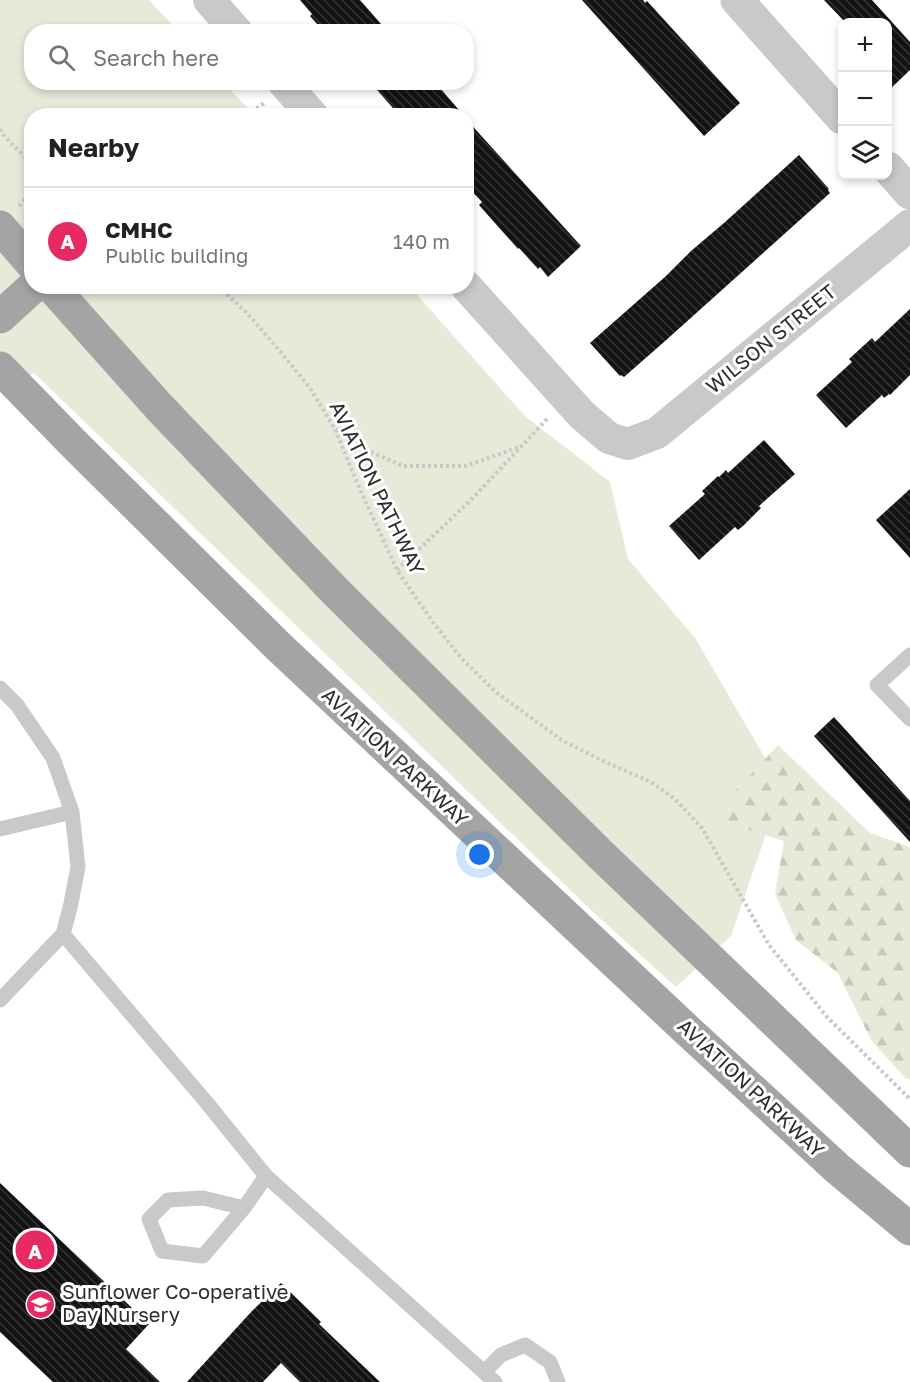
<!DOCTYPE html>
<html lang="en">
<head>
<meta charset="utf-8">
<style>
	body { margin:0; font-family:"Golos Text",sans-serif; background:#f2f2f2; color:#202124 }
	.controls { position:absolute; right:18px; top:18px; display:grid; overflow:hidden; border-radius:12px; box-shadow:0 3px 9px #0003 }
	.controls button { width:54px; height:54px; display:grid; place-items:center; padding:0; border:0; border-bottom:2px solid #e0e0e0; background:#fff; color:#202124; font:30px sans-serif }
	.you { position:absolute; left:480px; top:855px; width:21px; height:21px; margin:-15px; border:4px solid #fff; border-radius:50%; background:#1a73e8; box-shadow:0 0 0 9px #1a73e833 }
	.badge { display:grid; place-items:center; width:39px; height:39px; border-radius:50%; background:#e62a63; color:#fff; font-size:20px; font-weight:700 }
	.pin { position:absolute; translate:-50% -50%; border:3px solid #fff; box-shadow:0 2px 6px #0006 }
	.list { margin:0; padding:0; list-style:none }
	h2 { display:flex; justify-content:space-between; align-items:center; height:78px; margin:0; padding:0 24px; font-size:26px }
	h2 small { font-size:20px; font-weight:400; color:#757577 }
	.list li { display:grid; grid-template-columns:39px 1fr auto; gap:18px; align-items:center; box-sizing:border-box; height:108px; padding:0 24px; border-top:2px solid #e0e0e0 }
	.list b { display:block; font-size:22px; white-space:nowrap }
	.list p { margin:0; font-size:20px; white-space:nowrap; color:#757577 }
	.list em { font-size:20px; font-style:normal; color:#757577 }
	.icon { flex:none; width:33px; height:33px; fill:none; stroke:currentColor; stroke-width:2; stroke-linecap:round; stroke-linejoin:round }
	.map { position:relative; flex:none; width:910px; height:1382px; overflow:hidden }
	.search { position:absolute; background:#fff; box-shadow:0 3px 9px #0003; left:24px; top:24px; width:450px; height:66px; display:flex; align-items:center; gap:15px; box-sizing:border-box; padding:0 21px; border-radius:24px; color:#757577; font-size:22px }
	.panel { position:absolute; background:#fff; box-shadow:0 3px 9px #0003; left:24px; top:108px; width:450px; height:186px; border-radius:24px }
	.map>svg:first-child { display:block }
</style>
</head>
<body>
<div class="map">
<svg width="910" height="1382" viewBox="0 0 910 1382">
	<defs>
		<pattern id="forest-firs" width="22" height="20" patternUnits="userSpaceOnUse" patternTransform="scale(1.5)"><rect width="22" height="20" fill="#e6ead8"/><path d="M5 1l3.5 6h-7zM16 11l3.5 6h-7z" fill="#c5c9ba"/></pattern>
		<pattern id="building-back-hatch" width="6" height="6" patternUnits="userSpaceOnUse" patternTransform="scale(1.5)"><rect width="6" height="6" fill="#131313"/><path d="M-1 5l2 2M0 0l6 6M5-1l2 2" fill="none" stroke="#363636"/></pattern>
	</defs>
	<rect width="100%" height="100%" fill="#fff"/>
	<path fill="#e6ead8" d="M0,0H149L178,31L32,32V82L224,83L254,115L32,116V286L410,287L525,416L610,482L628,559L695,638L782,787L731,936L676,987L592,911L34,373L0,393Z"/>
	<path fill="url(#forest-firs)" d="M778,745L870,833L910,847V1079H906L871,1040L838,973L796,940L775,894L784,841L710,818Z"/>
	<path fill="url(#building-back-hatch)" d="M300,0H360L388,32H324L310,16L312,14Z
		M582,0H643L645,3L647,1L740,103L704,136Z
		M824,0H872L910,42V70L888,91V22H845Z
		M370,82H435L464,116H400Z
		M466,119L581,246L548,277L540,267L538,269L519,248L518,249L511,241L479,205L482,202L466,185Z
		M799,155L829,189L828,190L830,193L664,342L624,377L621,375L620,376L590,343L666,276L691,251L724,223Z
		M910,309V375L890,395L889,394L884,398L882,395L846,428L816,395L852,362L849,359L872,338L875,342Z
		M764,440L795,474L759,506L761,508L743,526L738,530L735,527L699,560L669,526L705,494L702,491L718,476L719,477L726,470L728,473Z
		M910,489V558L876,520Z
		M834,717L910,801V842L814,736Z
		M0,1183L149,1324L126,1349L160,1382H53L0,1332Z
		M281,1283L321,1322L319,1324L380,1382H300L281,1363L263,1382H187L252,1311Z"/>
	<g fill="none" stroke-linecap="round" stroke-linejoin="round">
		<path stroke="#c9c9c9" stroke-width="4" stroke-dasharray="3 3" stroke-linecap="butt" d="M247,116L264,103
			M0,129L5,137L32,164
			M19,206L32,190
			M218,286L246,312L280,351L310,388L335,429L358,485L397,570L432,621L462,659L497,693L563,741L605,762L651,782L675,799L702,828L769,945L827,1017L910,1099
			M336,429L362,448L403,466H466L519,447
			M397,570L471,500L548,418"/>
		<path stroke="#c9c9c9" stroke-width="15" d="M910,655L877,685L910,719
			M0,688L17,705L53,758L72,812L78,867L70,908L63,934L0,1000
			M0,829L72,812
			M63,934L207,1103L266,1176L495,1382
			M244,1208L203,1198L168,1200L149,1219L162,1251L203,1256L244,1208L266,1176
			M484,1372L501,1355L525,1345L550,1362L558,1382"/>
		<path stroke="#c9c9c9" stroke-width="32" d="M209,0L237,32
			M283,82L313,116
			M466,286L582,415L609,438L628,444L657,433L910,225"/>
		<path stroke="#c9c9c9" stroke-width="33" d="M737,0L842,118
			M888,168L910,193"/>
		<path stroke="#a4a4a4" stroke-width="33" d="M0,227L32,264
			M51,286L160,408L335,591L599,853L910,1151
			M0,317L34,286
			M0,368L76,446L279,647L687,1030L838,1169L910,1229"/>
	</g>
	<defs>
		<symbol id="school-disc" viewBox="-11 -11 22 22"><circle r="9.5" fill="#e62a63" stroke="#fff"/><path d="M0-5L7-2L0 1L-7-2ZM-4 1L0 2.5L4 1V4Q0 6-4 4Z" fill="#fff"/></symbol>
	</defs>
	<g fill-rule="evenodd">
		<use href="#school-disc" x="24" y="1288" width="33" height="33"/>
	</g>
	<g text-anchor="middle" stroke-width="6" stroke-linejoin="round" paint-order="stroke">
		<g font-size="20" fill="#2c2c2c" stroke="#fff">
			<text transform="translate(771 339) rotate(-39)" y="7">WILSON STREET</text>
			<text transform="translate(377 488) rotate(64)" y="7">AVIATION PATHWAY</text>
			<text transform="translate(395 757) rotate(43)" y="7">AVIATION PARKWAY</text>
			<text transform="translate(751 1088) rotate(43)" y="7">AVIATION PARKWAY</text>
		</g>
		<g font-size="20" fill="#2c2c2c" stroke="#fff" text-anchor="start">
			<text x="62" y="1299">Sunflower Co-operative<tspan x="62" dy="23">Day Nursery</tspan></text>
		</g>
	</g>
</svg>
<div class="controls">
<button>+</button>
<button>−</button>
<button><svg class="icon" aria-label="layers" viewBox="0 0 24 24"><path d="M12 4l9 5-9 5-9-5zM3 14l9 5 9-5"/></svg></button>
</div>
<div class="you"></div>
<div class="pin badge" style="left:35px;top:1250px">A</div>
<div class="search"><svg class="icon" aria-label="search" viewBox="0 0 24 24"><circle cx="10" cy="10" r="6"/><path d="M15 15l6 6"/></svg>Search here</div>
<section class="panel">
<h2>Nearby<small></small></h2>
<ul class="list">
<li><span class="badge">A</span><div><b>CMHC</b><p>Public building</p></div><em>140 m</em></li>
</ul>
</section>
</div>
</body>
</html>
